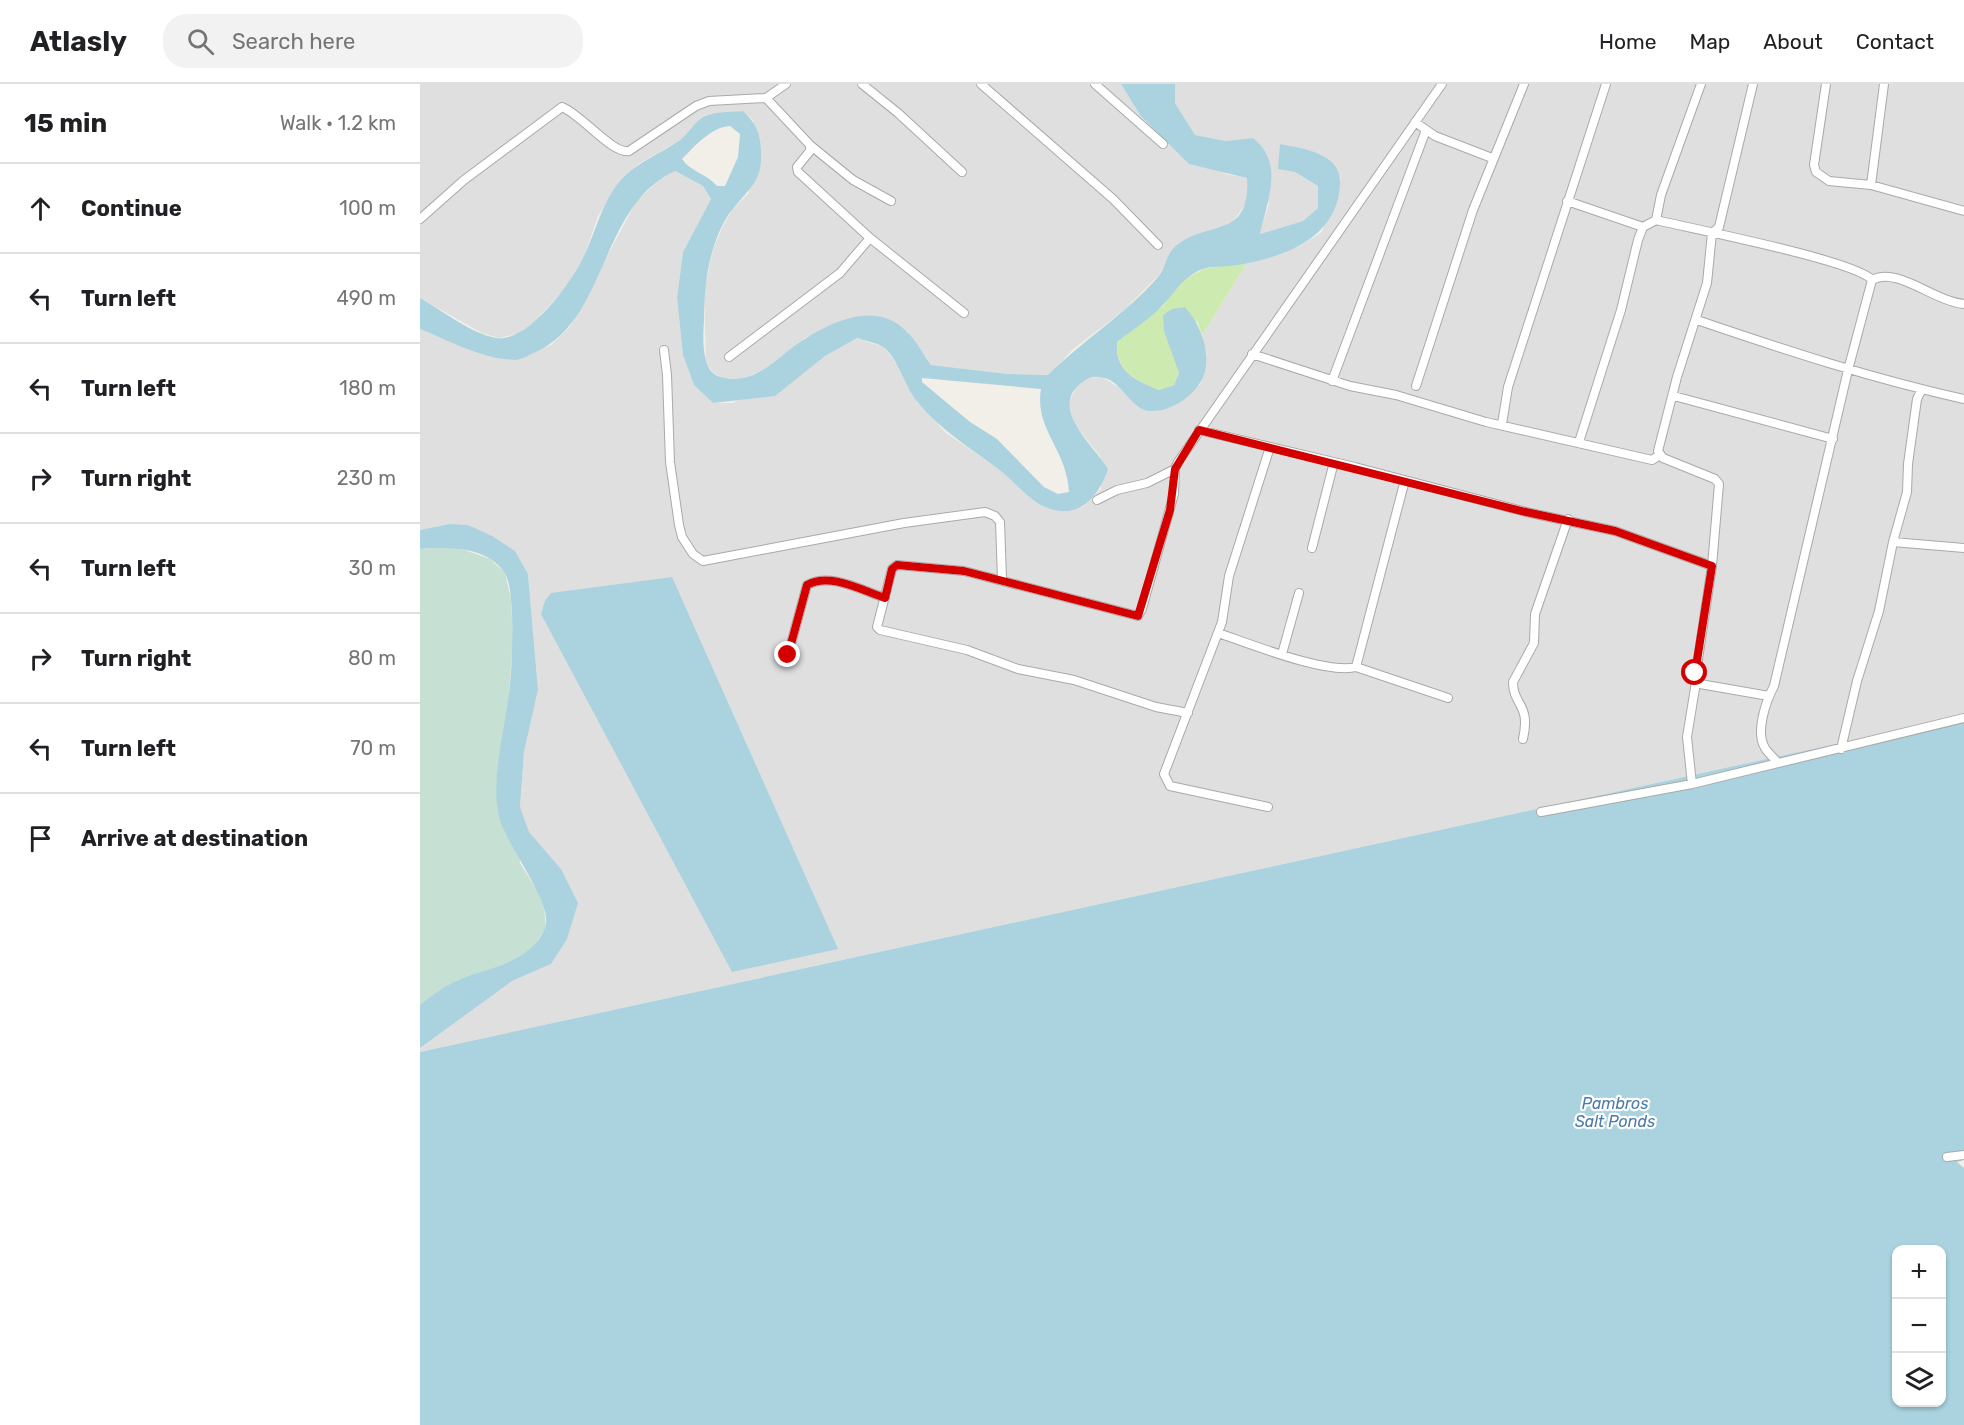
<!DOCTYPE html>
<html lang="en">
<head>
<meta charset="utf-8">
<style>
	body { margin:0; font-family:Rubik,sans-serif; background:#f2f2f2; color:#202124 }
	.controls { position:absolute; right:18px; bottom:18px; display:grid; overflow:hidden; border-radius:12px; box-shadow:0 2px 4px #0004 }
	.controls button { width:54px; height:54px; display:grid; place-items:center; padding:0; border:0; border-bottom:2px solid #e0e0e0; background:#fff; color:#202124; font:30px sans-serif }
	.stop { position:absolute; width:18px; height:18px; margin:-14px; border:4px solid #d40000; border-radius:50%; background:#fff }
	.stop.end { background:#d40000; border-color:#fff; box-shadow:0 2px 6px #0008 }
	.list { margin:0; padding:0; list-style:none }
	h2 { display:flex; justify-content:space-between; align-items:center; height:78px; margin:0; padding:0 24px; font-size:26px }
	h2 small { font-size:20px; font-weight:400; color:#757577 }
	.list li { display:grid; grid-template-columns:39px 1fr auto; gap:18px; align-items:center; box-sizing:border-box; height:90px; padding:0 24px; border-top:2px solid #e0e0e0 }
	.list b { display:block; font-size:22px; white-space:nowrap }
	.list em { font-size:20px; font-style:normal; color:#757577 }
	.icon { flex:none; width:33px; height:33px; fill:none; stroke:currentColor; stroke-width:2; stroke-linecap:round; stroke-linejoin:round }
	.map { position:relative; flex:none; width:1544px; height:1341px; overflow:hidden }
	header { display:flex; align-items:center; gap:36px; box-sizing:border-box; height:84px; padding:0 30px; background:#fff; border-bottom:2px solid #e0e0e0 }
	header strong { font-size:28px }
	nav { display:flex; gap:33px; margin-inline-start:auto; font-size:21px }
	.search { width:420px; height:54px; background:#f2f2f2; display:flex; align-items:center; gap:15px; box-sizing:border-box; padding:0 21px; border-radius:24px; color:#757577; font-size:22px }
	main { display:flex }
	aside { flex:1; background:#fff }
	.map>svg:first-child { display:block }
</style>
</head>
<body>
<header>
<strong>Atlasly</strong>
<div class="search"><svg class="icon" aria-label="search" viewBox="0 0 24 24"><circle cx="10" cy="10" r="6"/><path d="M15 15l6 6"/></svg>Search here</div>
<nav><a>Home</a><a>Map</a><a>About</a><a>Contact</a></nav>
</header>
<main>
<aside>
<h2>15 min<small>Walk · 1.2 km</small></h2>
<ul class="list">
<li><svg class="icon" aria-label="ahead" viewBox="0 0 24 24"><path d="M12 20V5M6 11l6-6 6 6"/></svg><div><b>Continue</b></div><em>100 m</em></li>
<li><svg class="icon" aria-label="left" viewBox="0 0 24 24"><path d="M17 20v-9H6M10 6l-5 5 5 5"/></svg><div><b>Turn left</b></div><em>490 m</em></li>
<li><svg class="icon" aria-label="left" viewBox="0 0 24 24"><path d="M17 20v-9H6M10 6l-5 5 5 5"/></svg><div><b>Turn left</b></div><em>180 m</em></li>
<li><svg class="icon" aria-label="right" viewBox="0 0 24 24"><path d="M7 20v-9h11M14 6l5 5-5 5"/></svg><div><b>Turn right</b></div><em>230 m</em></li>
<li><svg class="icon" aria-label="left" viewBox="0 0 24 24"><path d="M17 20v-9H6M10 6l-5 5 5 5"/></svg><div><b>Turn left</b></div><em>30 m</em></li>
<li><svg class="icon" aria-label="right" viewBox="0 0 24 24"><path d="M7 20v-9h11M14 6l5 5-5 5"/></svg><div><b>Turn right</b></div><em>80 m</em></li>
<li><svg class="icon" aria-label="left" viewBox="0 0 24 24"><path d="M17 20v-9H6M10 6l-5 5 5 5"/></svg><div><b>Turn left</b></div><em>70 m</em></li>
<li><svg class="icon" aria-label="arrive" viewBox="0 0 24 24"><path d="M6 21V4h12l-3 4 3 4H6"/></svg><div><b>Arrive at destination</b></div></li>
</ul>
</aside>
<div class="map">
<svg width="1544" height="1341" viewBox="0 0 1544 1341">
	<rect width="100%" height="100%" fill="#f2efe9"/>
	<path fill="#e0dfdf" d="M0,0H701L720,31L806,90L827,94L828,117L811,140L776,152L753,165L739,191L704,226L652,266L629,291L588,290L511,281L487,247L386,253L349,284L321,295H304L292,288L286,277L284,208L293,165L303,142L313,125L329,109L333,36L322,27L302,28L280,35L262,55L220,79L200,97L178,132L164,173L150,199L113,239L97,250L79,254L62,249L0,214Z
		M755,0H1544V632L0,968V964L37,935L92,897L131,880L141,785L108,748L100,723L104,668L118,606L108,490L29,440L0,446V245L62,270L97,276L131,261L149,244L216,118L241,94L255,87L283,102L291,115L263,168L257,214L263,271L274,301L293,319H313L436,254L464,263L478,282L497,318L526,349L578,384L623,422L644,426L663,423L681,405L680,372L653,338L648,320L657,302L668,294L682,293L706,308L717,322L780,301L786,282L782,251L828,177L880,162L902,148L921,93L875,88L898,102V124L883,137L839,150L849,120L833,54L806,57L775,51L755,19Z"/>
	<path fill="#cdebb0" d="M828,177L782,251L777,237L754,270L759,289L754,301L739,306C714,296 696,287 697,258L744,221L761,197L784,185Z"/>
	<path fill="#c6e0d4" d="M36,463L70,475L85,489L91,515L93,555L89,608L100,779L123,816L126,843L112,865L96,876L35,898L0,921V465Z"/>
	<path fill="#aad3df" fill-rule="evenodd" d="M701,0H755V19L775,51L806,57L833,54C865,79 847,117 840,150L883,137L898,124V102L875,88L858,85L860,60C884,65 923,69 920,102C916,158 858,175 810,182C799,183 788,182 778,187C757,199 758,206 743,221C730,235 712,246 697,258C695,287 714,296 739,306L754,301L759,289L744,247L743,231L752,225L765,223C779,239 788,260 786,282C784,306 753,329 729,327C713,325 704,304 690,296C681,292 672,291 664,297C626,323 673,360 688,385C678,414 658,438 623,422C607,414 592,395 577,384C549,363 522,347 499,320C485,304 481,281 466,265C460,259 445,257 437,254L405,272L355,312L293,319L274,301L263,271L257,214L263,168L291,115L283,102L255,87C180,121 188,235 116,268C110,270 102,276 95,276C62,275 30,257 0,245V214C23,227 50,249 76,254C108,259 151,199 163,174C176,148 181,120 200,97C217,78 240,70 260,56C267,51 272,42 279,36C290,27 309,28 323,27C336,39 340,49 341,66C343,97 330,103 313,125C304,135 297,152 293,165C286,188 284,213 284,237C283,252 282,272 290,286C294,292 303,294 310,295C344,296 361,268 388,253C418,235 458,218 487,248C497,257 503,271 511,281L588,290L628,291C663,256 706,230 738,193C745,185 746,172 753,165C783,134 831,159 827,94L769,80L720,31ZM310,42L320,50L318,73L305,102H297C287,90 271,88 262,75C275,62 291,43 310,42ZM502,294L621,305C614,345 647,365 649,408L638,410L624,403L577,355L550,338L502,298Z
		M29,440L48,441L72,452L95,467L108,490L118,606L104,668L100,723L109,748L141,785L158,819L147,855L131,880L92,897L0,964V921C11,912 22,904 34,898C66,883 110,881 125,844C135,819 83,759 78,728C72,690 84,649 89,610C92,583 93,556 92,528C91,517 91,498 84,488C66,462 27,463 0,465V446Z
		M252,493L418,865L312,888L121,530L125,517L131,509Z
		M1544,632V1076L1537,1078L1544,1084V1341H0V968ZM1476,1166H1522V1318H1476Z"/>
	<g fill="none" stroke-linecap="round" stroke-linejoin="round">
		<defs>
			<path id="minor" d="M442,0L478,29L542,88
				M561,0L693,115L738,161
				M675,0L743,60
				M1333,0L1299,143L1292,149L1287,199L1257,293L1238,367L1243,374L1295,395L1299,400L1292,482L1275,595L1280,600L1349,612
				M1406,0L1394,81L1396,88L1409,97L1451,101L1544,127
				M995,38L1015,52L1072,74
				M390,61L433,96L471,117
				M1451,101L1464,0
				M1147,117L1223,143
				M0,135L44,96L142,23C162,31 192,70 209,67L276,22L289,17L346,14L366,0
				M1236,136L1241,111L1281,0
				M450,154L544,229
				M1277,236C1365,266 1453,295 1544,315
				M244,266L247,291L250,378L259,441L262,453L273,470L283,477L484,439L565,428L575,432L580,438L582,495
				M832,270L930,302L976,311L1066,338L1232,376L1240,371
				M309,273L420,189L450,154L378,88L377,83L390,67V61L346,14
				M912,297L1006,46
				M996,302L1053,126L1104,0
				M1254,312L1413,355
				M1082,340L1088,303L1186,0
				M779,346L935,383L1106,428L1195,447L1292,482
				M1159,358L1201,226L1218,156L1223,143L1236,136C1269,144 1437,177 1452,196
				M677,416L697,406L727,399L755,385
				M1473,458L1544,464
				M892,464L914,378
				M798,549C828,559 907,591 936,583L1028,614
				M862,570L879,509
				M368,571L387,501C410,488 441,506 465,514
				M936,583L985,396
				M768,629L736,623L654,596L598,585L547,566L460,546L457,543L472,485L477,481L544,487L718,532L722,525L754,410L755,385L758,378L1022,0
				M1103,655C1111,619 1093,622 1093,598L1114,559L1115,530L1148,435
				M1421,665L1437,597L1459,527L1473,458L1487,408L1488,380L1497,315L1501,307
				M1358,679C1354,674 1348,669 1345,664C1335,648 1346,617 1354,602L1428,286L1452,196C1477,182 1513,217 1544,220
				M1272,700L1267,653L1276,598
				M848,723L750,702L744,690L802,538L809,492L850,363
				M1121,728L1272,700L1544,634
				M1527,1073L1544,1071"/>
		</defs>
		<use href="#minor" stroke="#a9a9a9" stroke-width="10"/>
		<use href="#minor" stroke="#fff" stroke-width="8"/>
	</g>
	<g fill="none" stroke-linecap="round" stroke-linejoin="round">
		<path stroke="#d40000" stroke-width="8" d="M368,571L387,501C410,488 441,506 465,514L472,485L477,481L544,487L718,532L750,426L755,385L779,346L1106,428L1195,447L1292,482L1275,589"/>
	</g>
	<g text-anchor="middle" stroke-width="4.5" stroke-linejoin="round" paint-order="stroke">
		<g font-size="16" font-style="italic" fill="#4a7aab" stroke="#fff">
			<text x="1195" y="1025">Pambros<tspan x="1195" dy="18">Salt Ponds</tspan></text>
		</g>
	</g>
</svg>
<div class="controls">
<button>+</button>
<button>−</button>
<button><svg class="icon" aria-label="layers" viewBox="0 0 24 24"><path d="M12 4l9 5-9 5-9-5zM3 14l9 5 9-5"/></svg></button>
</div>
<div class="stop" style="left:1275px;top:589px"></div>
<div class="stop end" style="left:368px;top:571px"></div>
</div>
</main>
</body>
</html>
